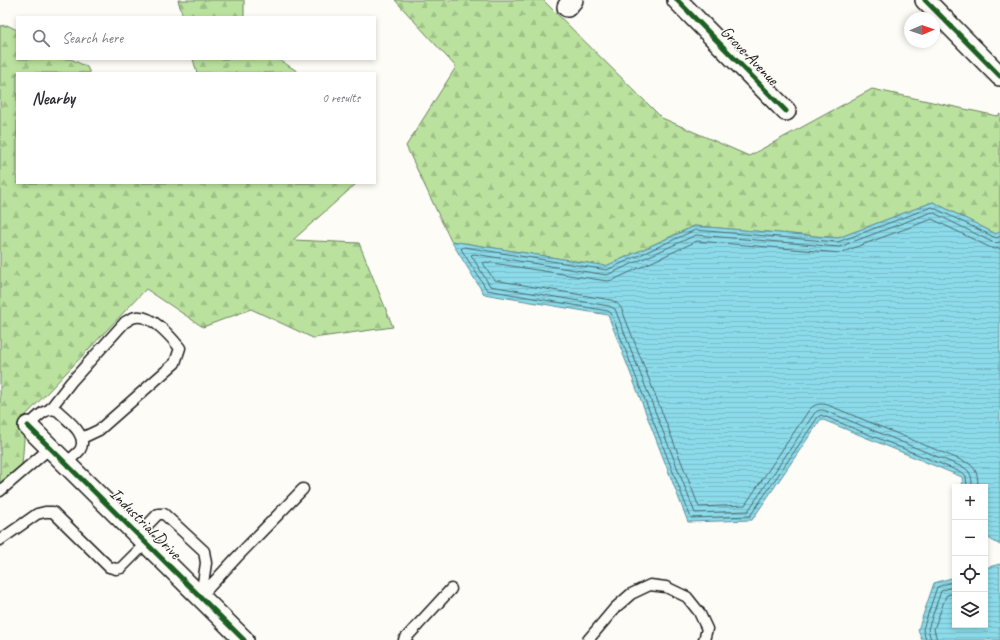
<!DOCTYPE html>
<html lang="en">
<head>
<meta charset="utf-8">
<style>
	body { margin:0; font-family:Caveat,sans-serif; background:#f2f2f3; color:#2b2b33 }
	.controls { position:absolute; right:12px; bottom:12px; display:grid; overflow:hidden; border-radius:0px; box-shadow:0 2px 6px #0003 }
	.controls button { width:36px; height:36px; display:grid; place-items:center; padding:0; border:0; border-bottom:1px solid #e1e1e2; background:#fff; color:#2b2b33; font:20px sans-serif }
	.compass { position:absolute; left:904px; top:12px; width:36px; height:36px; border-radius:50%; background:#fff; box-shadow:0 2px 6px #0003; rotate:88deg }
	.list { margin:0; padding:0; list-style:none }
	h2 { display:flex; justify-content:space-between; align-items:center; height:52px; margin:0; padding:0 16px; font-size:17px }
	h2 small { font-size:13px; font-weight:400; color:#7c7c81 }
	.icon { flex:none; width:22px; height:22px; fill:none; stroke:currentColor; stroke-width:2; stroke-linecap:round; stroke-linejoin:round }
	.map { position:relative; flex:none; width:1000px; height:640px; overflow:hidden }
	.search { position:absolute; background:#fff; box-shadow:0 2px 6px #0003; left:16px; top:16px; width:360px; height:44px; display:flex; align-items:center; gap:10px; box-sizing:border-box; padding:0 14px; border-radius:0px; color:#7c7c81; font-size:15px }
	.panel { position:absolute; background:#fff; box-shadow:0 2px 6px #0003; left:16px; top:72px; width:360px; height:112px; border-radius:0px }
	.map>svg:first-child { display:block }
</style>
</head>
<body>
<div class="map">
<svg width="1000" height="640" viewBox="0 0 1000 640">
	<defs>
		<pattern id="forest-firs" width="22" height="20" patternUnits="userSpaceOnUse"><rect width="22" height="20" fill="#bae29e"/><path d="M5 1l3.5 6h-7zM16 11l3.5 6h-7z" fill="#9fc188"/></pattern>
		<pattern id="water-rules" width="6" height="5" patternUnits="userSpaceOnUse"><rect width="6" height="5" fill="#8cdbea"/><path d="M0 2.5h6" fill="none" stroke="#78bbc8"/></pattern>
	</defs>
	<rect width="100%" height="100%" fill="#fdfcf7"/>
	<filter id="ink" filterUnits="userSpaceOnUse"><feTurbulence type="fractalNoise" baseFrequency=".025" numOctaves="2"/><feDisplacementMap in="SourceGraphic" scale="8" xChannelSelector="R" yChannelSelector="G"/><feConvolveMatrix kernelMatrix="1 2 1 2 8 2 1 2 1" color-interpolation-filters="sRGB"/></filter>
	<g filter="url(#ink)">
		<path fill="url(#forest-firs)" stroke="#6b7f5d" d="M178,0H244V17H183Z
			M395,0H543L662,118L749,156L872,89L997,116L1000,114V231L996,234L933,202L838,238L694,226L606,266L451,241L406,146L456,67Z
			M7,25L17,30V59H71L87,67L90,73H17V183H357L293,240L359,243L393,327L313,338L251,309L203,327L146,289L26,415L21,478L0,495V26Z
			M193,59H278L300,73H197Z"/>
		<path fill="url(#water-rules)" stroke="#5f8f98" d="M933,202L996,234L1000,231V545L985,536V487H963L962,477L821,419L752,520L688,522L608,315L484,294L451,241L606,266L695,226L838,238Z
			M1000,564V640H922L918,630L934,583L955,577V625H985V568Z"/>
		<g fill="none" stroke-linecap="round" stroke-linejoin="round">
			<path stroke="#49686e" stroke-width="1" d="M967,487L966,476L963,473L821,415L818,417L750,516L691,518L611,313L608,311L487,290L461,249L464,247L607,270L695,230L838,242L932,207L994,237L997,238L1000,236
				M972,487C972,480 972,473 965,468L826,411C821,409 817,410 814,414L748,511L695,513L615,309L609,306L490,286L471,255L474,254L607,275L696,235L839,247L932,212L992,242L995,243L1000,242
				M978,487C978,477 977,468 968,463L828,405C820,403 814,404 809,410L745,505L699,507L622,310C620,305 616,302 611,300L494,280L483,263L486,262L607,281L613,280L697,241L840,253L932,219L989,247L995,249L1000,248
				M926,640L923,629L937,587L955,581
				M931,640L928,629L941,591L955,586
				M937,640L934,629L946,596L947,595L955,593"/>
			<defs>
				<path id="lane" d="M50,409L71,382L125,322C129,320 133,317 136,317C153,315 171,337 180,348L175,363L99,430L82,438
					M28,426C36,419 46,405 58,411C67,420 89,435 80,450C76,455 70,459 65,464
					M0,491L50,448
					M138,535L158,514H164L204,551L206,563L201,597
					M0,540L37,514L45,512H53L109,567L116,569L121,568L146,543
					M200,597L237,557L303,489
					M404,640L451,589
					M588,640L615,608L631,594L650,585L666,587L687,597L699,612L707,629L704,640"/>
				<path id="street" d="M677,0L786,111
					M925,0L1000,76
					M567,7L573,0
					M28,426L244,640"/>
			</defs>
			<use href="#lane" stroke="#1c1c1c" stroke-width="13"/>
			<use href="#street" stroke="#1c1c1c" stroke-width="22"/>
			<use href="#lane" stroke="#fdfcf7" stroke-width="10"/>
			<use href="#street" stroke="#fdfcf7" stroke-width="19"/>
			<defs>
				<path id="cycleway" d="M677,0L786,111
					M925,0L1000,76
					M28,426L244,640"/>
			</defs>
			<use href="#cycleway" stroke="#fdfcf7" stroke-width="8"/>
			<use href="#cycleway" stroke="#1b5e20" stroke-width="5"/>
		</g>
	</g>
	<g text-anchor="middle" stroke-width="3" stroke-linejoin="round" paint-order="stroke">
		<g font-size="17" fill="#1c1c1c" stroke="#fdfcf7">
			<text transform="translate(750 55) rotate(46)" y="6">Grove Avenue</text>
			<text transform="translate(146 523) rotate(45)" y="6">Industrial Drive</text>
		</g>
	</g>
</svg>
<div class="controls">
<button>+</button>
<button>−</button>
<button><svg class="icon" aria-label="locate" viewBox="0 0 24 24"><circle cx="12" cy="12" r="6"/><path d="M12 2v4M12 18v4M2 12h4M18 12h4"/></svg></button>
<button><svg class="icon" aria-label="layers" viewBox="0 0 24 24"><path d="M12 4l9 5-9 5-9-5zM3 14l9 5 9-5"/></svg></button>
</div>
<svg class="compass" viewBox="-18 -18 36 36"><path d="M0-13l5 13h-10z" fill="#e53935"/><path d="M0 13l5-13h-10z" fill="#7c7c81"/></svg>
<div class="search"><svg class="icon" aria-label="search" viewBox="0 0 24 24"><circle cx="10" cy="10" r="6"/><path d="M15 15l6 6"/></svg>Search here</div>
<section class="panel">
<h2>Nearby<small>0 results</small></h2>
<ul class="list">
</ul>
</section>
</div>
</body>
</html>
